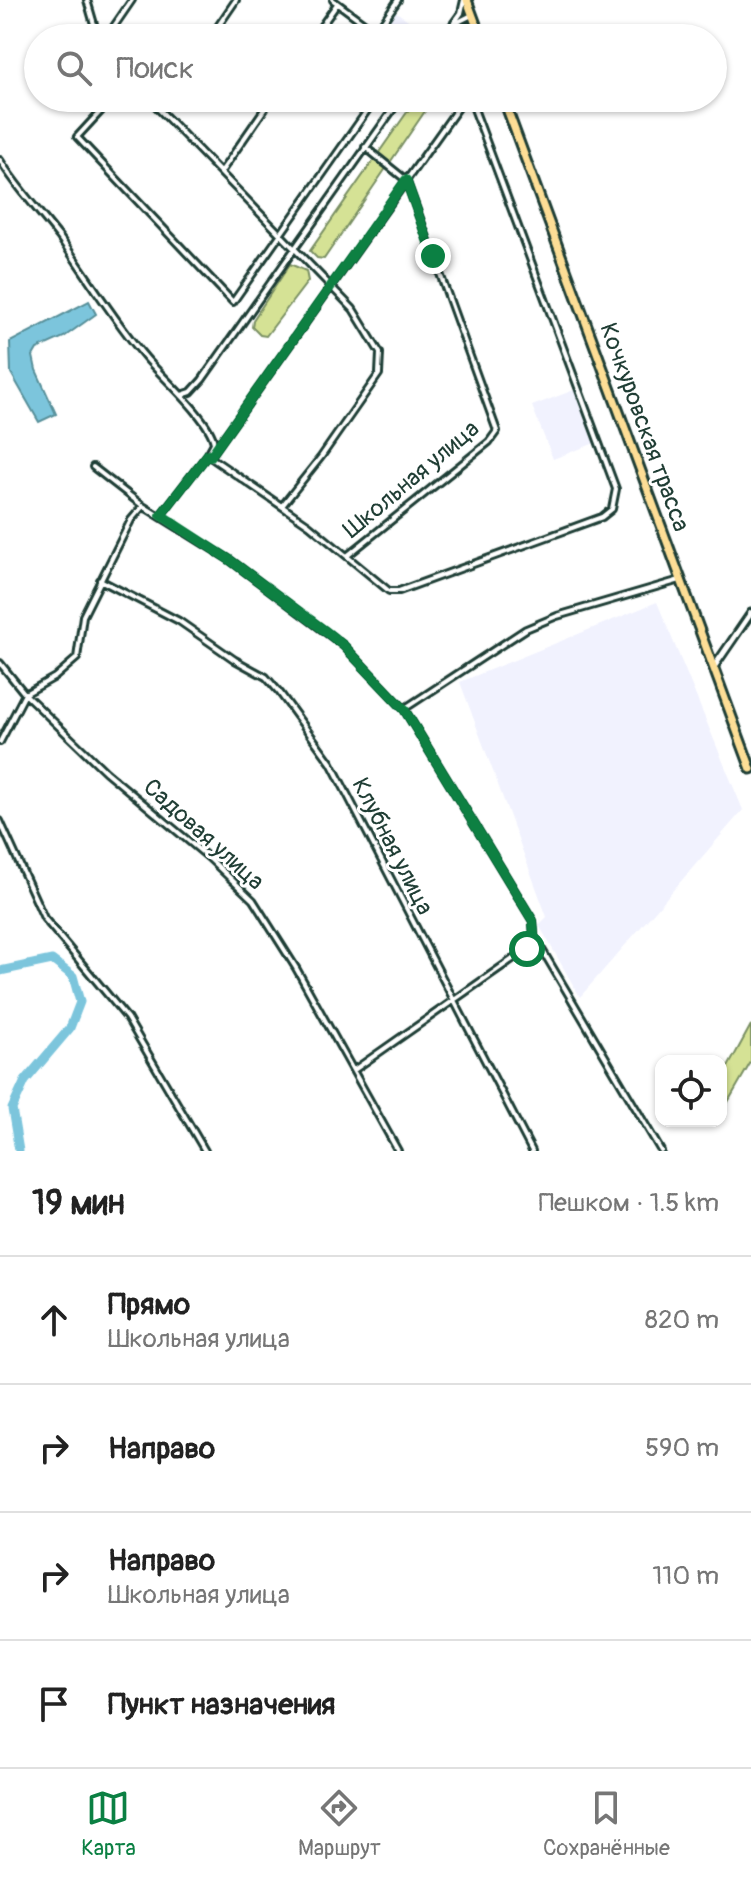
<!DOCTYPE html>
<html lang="ru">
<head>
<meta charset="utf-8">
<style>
	body { margin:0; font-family:Pangolin,sans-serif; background:#f2f2f2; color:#222 }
	.controls { position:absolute; right:24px; bottom:24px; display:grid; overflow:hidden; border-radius:16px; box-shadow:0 2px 6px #0004 }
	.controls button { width:72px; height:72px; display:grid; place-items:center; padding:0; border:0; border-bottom:2px solid #e0e0e0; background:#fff; color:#222; font:40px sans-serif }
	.stop { position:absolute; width:24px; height:24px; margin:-18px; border:6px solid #0b8043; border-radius:50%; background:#fff }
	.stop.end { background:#0b8043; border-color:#fff; box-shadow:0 2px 8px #0008 }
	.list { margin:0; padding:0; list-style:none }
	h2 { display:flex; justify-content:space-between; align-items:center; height:104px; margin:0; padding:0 32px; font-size:34px }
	h2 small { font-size:26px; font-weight:400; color:#767676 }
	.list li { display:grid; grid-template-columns:52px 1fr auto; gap:24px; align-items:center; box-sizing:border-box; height:128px; padding:0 32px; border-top:2px solid #e0e0e0 }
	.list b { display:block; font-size:30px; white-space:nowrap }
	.list p { margin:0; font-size:26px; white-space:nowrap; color:#767676 }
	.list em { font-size:26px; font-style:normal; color:#767676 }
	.icon { flex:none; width:44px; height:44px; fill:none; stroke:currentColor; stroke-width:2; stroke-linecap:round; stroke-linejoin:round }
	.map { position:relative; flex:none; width:751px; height:1151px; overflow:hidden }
	.search { position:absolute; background:#fff; box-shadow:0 2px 6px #0004; left:24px; right:24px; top:24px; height:88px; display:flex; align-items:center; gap:20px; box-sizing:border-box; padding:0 28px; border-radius:44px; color:#767676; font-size:30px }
	.sheet { height:616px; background:#fff }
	nav { display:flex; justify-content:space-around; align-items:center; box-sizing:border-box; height:112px; border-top:2px solid #e0e0e0; background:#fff; font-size:22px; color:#767676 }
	nav a { display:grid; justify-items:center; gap:4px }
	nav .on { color:#0b8043 }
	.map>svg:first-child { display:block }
</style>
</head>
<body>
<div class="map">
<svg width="751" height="1151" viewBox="0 0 751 1151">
	<rect width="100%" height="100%" fill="#fff"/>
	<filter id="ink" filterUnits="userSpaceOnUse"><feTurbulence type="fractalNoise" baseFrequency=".0125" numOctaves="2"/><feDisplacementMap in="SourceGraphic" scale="16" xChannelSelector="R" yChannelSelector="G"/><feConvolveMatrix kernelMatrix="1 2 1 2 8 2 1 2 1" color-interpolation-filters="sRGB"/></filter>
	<g filter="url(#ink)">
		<path fill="#f1f2fe" d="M395,11L434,38H390L380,32Z
			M574,390L595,443L553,459L532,406Z
			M657,602L743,810L580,997L539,925L547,917L460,682Z"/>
		<path fill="#d5e295" stroke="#7a9064" stroke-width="2" d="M417,98H434L324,259L317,258L310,251Z
			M290,264L306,271L308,281L266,336L260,335L252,327L253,320Z
			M751,1025V1062L721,1114V1080Z"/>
		<path fill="#7cc5dc" stroke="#578f99" stroke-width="2" d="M89,301L96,314L64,337L37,349L33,356L36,370L56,414L39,422L11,373L10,342Z"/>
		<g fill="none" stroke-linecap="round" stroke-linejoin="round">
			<path stroke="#7cc5dc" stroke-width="9" d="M0,971L52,960L73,976L80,1002L70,1028L25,1081L12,1109L19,1151"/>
			<defs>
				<path id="minor" d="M87,0L98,38
					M333,0L384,38
					M456,23L472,15
					M454,24L467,27L479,38
					M376,32L398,0
					M106,38L132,0
					M210,38L236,0
					M313,38L337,4
					M443,38L461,13L464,0
					M113,98L77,137L233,302L376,98
					M148,98L353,309L380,353L379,374L321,457L282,506
					M160,109L168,98
					M365,147L406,180
					M0,160C17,188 40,212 60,238C89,278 114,321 146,358C163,378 210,419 214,443L208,454L210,457
					M221,172L272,98
					M182,395L191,392L202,380L401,98
					M210,457L309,525L389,591H399L602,517L612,509L616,489L470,98
					M210,457L465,98
					M93,467L143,506L230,560L344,646L404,709L533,921L534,935L527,949L354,1070
					M161,515L208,454
					M347,556L489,442L497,431L406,180
					M100,580L179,621L235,660L266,677L280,693L331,763L532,1151
					M0,663L25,694L106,772L209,858L253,900L296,968L398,1151
					M404,709L526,629L557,616L680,580
					M0,742L25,694L55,677L77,658L83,616L131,520L143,506
					M0,821L44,918L127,1018L205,1151
					M534,936L661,1151"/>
				<path id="tertiary" d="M714,667L751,613"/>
				<path id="primary" d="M467,0L481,38
					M503,98L751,769"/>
			</defs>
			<use href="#minor" stroke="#1f3d34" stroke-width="10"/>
			<use href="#tertiary" stroke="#1f3d34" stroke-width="11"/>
			<use href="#primary" stroke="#1f3d34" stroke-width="13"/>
			<use href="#minor" stroke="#fff" stroke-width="4"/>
			<use href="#tertiary" stroke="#fff" stroke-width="5"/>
			<use href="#primary" stroke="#fdde96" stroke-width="7"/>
		</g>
	</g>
	<g fill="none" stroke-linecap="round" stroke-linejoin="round" filter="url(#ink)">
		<path stroke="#0b8043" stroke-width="10" d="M433,256L406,180L210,457L208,454L161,515L230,560L324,630L344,646L404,709L533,921L534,935L527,949"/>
	</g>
	<g text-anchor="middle" stroke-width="6" stroke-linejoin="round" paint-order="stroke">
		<g font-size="24" fill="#1f3d34" stroke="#fff">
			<text transform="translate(645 427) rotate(70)" y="8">Кочкуровская трасса</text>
			<text transform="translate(411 479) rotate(-40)" y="8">Школьная улица</text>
			<text transform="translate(204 834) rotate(42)" y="8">Садовая улица</text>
			<text transform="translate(393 846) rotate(63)" y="8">Клубная улица</text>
		</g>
	</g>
</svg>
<div class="controls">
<button><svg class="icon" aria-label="locate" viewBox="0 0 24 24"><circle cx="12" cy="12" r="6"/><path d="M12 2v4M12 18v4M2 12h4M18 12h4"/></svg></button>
</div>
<div class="stop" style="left:527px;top:949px"></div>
<div class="stop end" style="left:433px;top:256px"></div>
<div class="search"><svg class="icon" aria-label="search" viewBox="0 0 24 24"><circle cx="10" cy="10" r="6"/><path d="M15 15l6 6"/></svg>Поиск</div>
</div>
<section class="sheet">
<h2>19 мин<small>Пешком · 1.5 km</small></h2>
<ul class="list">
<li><svg class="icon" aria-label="ahead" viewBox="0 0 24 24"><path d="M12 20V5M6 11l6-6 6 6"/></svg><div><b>Прямо</b><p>Школьная улица</p></div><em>820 m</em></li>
<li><svg class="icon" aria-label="right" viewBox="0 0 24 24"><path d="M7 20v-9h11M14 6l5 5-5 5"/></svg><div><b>Направо</b></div><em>590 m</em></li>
<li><svg class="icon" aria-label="right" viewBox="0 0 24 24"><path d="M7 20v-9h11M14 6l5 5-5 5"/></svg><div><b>Направо</b><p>Школьная улица</p></div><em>110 m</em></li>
<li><svg class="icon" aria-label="arrive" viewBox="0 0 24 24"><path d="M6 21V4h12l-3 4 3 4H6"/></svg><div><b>Пункт назначения</b></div></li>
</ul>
</section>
<nav>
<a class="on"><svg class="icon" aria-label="map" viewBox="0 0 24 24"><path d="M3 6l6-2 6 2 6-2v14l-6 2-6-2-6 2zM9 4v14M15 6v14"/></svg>Карта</a>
<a><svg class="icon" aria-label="directions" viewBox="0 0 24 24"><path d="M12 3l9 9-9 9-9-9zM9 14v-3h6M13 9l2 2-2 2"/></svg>Маршрут</a>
<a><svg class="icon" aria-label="saved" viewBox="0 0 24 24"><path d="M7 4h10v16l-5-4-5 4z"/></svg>Сохранённые</a>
</nav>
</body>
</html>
